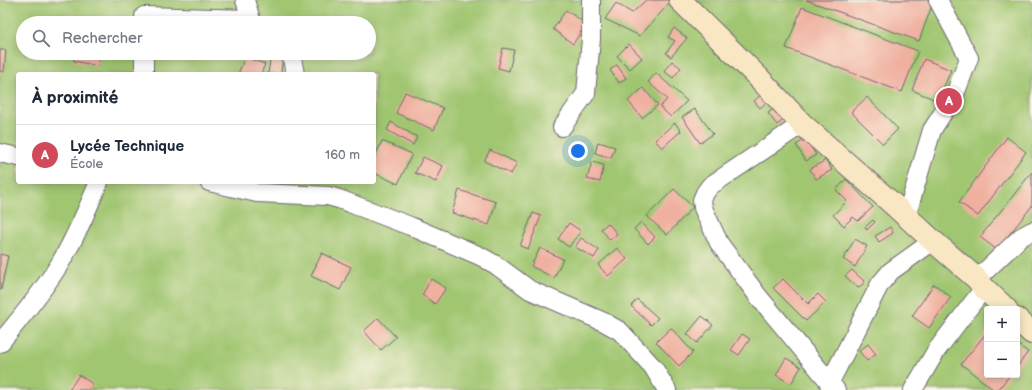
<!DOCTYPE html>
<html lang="fr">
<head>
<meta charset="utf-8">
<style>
	body { margin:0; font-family:"Balsamiq Sans",sans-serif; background:#f2f2f3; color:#1f2937 }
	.controls { position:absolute; right:12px; bottom:12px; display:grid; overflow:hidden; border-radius:4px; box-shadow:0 2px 10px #0003 }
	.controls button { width:36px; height:36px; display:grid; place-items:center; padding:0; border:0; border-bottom:1px solid #e0e1e3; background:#fff; color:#1f2937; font:20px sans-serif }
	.you { position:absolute; left:578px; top:151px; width:14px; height:14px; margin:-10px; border:3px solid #fff; border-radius:50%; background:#1a73e8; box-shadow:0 0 0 6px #1a73e833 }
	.badge { display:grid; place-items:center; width:26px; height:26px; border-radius:50%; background:#d1495b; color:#fff; font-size:13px; font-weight:700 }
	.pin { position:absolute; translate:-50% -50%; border:2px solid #fff; box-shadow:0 1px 4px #0006 }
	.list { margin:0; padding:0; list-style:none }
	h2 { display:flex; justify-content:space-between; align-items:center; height:52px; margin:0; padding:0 16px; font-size:17px }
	h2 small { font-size:13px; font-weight:400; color:#747a83 }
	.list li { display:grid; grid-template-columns:26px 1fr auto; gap:12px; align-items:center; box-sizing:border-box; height:60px; padding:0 16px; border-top:1px solid #e0e1e3 }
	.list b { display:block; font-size:15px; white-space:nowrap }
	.list p { margin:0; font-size:13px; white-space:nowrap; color:#747a83 }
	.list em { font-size:13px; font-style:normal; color:#747a83 }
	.icon { flex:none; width:22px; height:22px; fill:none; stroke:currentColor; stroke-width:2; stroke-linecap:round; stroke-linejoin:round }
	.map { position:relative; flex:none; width:1032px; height:390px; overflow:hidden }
	.search { position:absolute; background:#fff; box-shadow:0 2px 10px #0003; left:16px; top:16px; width:360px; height:44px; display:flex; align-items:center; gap:10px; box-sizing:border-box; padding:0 14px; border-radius:22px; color:#747a83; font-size:15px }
	.panel { position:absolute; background:#fff; box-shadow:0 2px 10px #0003; left:16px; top:72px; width:360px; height:112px; border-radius:4px }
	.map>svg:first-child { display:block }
</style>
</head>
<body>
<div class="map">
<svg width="1032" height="390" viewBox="0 0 1032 390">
	<rect width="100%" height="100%" fill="#fcf5e5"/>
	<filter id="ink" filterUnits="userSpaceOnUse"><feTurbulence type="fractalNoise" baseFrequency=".025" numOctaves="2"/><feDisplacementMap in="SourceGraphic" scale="8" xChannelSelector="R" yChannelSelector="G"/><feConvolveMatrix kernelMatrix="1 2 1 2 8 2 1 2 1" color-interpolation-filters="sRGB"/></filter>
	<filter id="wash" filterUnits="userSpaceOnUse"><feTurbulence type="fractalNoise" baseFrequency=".012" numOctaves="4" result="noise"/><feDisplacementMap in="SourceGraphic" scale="16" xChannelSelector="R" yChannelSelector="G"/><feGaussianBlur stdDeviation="0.9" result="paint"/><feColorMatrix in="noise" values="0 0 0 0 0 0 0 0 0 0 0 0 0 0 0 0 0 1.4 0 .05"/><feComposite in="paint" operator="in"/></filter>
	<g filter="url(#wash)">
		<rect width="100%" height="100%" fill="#f7e7ce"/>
		<path fill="#a0c671" stroke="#617456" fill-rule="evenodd" d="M0,0H1032V390H0ZM23,23H369V53H23ZM18,74H374V182H18ZM987,309H1017V375H987Z"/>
		<g id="blocks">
			<path fill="#f0b0a0" d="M646,0H672L640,36L605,19L616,3L632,13Z
				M806,0H934L919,41Z
				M802,7L918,51L902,92L786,48Z
				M566,10L586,24L573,44L553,29Z
				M674,28L687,38L671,57L666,53L675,41L668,37Z
				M629,44L642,58L630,69L617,56Z
				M503,48L514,50L509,71L498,68Z
				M0,50H6L4,72L0,71Z
				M75,53H100L98,66L74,61Z
				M271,53H283L281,74H268Z
				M245,57L265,64L261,74H238Z
				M924,59L951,70L938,101L912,90Z
				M672,61L681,68L673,78L664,71Z
				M617,65L626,78L619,83L610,70Z
				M656,73L687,101L671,117L660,107L667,99L648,82Z
				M643,88L658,105L642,118L628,101Z
				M405,92L443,108L434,130L396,113Z
				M763,93L769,100L760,108L754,101Z
				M867,97L898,129L883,144L851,112Z
				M776,107L786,118L777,125L768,113Z
				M695,109L713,134L700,143L682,117Z
				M391,122L417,137L413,145L387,130Z
				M675,123L681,131L662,148L655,140Z
				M1007,137L1026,152L978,216L959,202Z
				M806,139L816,155L806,161L796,145Z
				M382,141L412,154L398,184L374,173V159Z
				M598,142L615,147L611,158L595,153Z
				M490,150L517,163L511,174L484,161Z
				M423,157L443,166L436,182L415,173Z
				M826,160L832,170L816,179L810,169Z
				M592,162L604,165L600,182L587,179Z
				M1032,172V206L997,250L980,237Z
				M846,179L873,207L858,221L853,217L844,226L833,215L847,201L836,190Z
				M674,189L693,207L667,235L647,216Z
				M459,190L496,202L489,225L452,213Z
				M533,213L541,216L528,249L520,246Z
				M873,220L875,222L867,230L865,227Z
				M641,222L655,237L648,244L634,229Z
				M569,223L581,231L569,247L558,239Z
				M608,223L617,234L610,240L601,229Z
				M890,227L893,233L879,242L875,236Z
				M581,238L599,250L594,258L575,247Z
				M855,239L867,246L855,267L843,259Z
				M540,248L563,259L554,278L531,266Z
				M617,248L627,259L608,276L598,265Z
				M322,253L351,267L340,290L311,276Z
				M0,254L8,256L1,290H0Z
				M852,270L865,282L858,288L845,276Z
				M431,279L446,288L435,304L422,295Z
				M783,279L808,304L818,294L826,302L806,321L773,288Z
				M934,284L951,297L929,328L912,316Z
				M637,299L658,318L651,325L631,306Z
				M702,316L713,325L697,343L687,334Z
				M378,318L396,337L381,350L364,331Z
				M671,328L693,352L679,366L656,342Z
				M987,332V375H1010L998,390H994L961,364Z
				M742,334L750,339L739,355L731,350Z
				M868,344L876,354L867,361L859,351Z
				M1017,344L1028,352L1017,367Z
				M786,358L801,367L791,384L776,375Z
				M79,375L93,384L89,390H69Z"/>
		</g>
	</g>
	<g filter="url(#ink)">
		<use href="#blocks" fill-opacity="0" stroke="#6d676e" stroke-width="1"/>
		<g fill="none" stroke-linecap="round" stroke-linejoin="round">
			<defs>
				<path id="street" d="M245,0L252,23
					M144,16L250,19
					M291,53L295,74
					M144,74V53
					M802,124L710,186L705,193L702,200L703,208L719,243L758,296L836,390
					M562,127L586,93L591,39V0
					M0,153L18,157
					M209,182L257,193L328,196L339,199L410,226L480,256L496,265L530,290L604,322L620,331L653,367L667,390
					M906,217L932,130L955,94L969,58L938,0
					M977,279L1021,237L1032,231
					M0,343C21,318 42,292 59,265C75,239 87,210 99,182
					M829,384L880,284L891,271L933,241
					M913,390L936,351L984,288"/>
				<path id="secondary" d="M680,0L757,76L802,124L895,206L933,241L977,279L984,288L1006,309
					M1017,319L1032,333"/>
			</defs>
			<use href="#street" stroke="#6d676e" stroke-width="20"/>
			<use href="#secondary" stroke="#6d676e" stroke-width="24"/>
			<use href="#street" stroke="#fff" stroke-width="18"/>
			<use href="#secondary" stroke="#f9e7c3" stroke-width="22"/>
		</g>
	</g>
</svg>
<div class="controls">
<button>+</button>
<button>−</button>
</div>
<div class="you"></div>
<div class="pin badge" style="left:949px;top:101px">A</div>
<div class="search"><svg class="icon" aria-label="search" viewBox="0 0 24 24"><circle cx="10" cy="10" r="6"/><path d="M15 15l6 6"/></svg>Rechercher</div>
<section class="panel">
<h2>À proximité<small></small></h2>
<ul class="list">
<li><span class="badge">A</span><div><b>Lycée Technique</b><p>École</p></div><em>160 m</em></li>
</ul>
</section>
</div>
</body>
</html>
